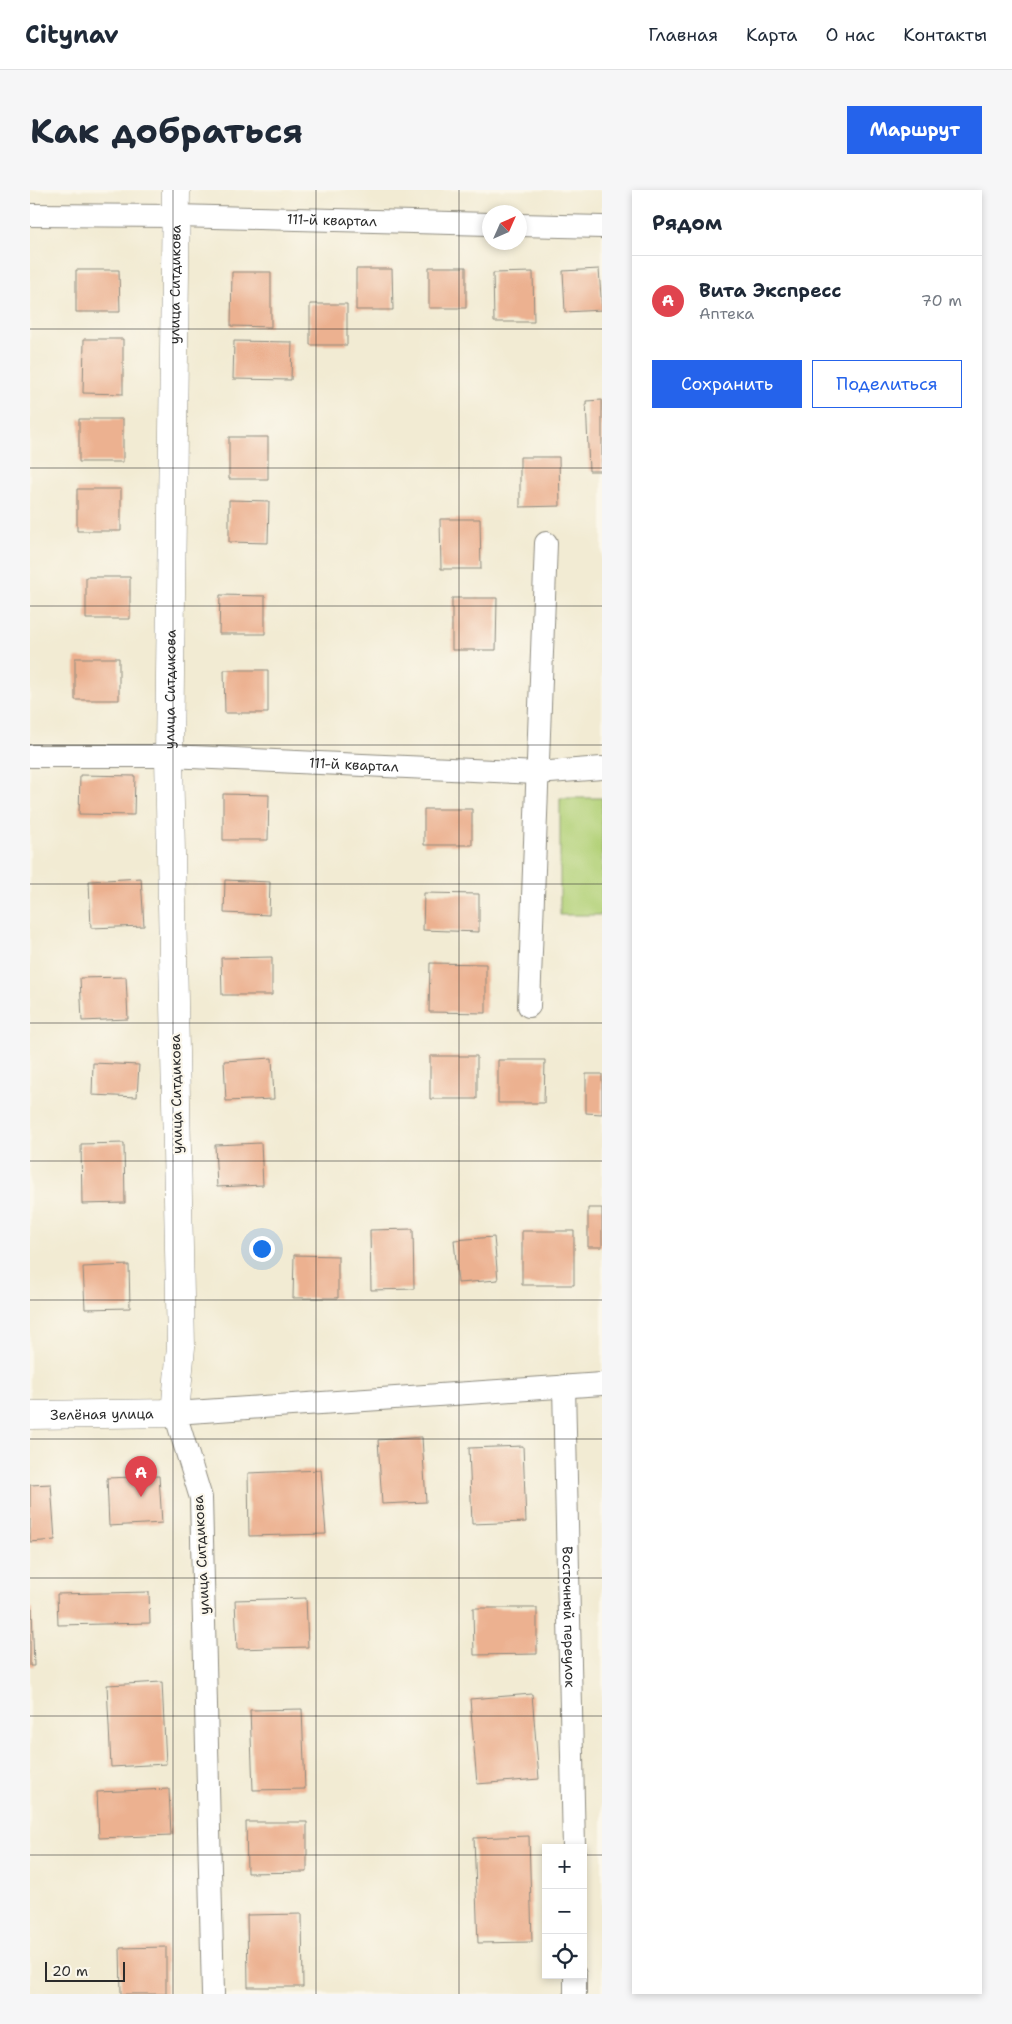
<!DOCTYPE html>
<html lang="ru">
<head>
<meta charset="utf-8">
<style>
	body { margin:0; font-family:"Shantell Sans",sans-serif; background:#f6f6f7; color:#1f2937 }
	.controls { position:absolute; right:15px; bottom:15px; display:grid; overflow:hidden; border-radius:0px; box-shadow:0 2px 8px #0003 }
	.controls button { width:45px; height:45px; display:grid; place-items:center; padding:0; border:0; border-bottom:1px solid #e0e1e3; background:#fff; color:#1f2937; font:25px sans-serif }
	.compass { position:absolute; left:452px; top:15px; width:45px; height:45px; border-radius:50%; background:#fff; box-shadow:0 2px 8px #0003; rotate:45deg }
	.scale { position:absolute; left:15px; bottom:12px; width:80px; box-sizing:border-box; padding-left:5px; border:2px solid #2b2b2b; border-top:0; font-size:14px; line-height:18px; white-space:nowrap; color:#2b2b2b; -webkit-text-stroke:4px #fbf7ec; paint-order:stroke }
	.you { position:absolute; left:231px; top:1058px; width:18px; height:18px; margin:-12px; border:4px solid #fff; border-radius:50%; background:#1a73e8; box-shadow:0 0 0 8px #1a73e833 }
	.badge { display:grid; place-items:center; width:32px; height:32px; border-radius:50%; background:#2563eb; color:#fff; font-size:16px; font-weight:700 }
	.pin { position:absolute; translate:-50% -41px; filter:drop-shadow(0 1px 2px #0008) }
	.pin::after { content:''; position:absolute; top:26px; width:18px; height:15px; background:inherit; clip-path:polygon(0 0,100% 0,50% 100%) }
	.list { margin:0; padding:0; list-style:none }
	h2 { display:flex; justify-content:space-between; align-items:center; height:65px; margin:0; padding:0 20px; font-size:21px }
	h2 small { font-size:16px; font-weight:400; color:#747a83 }
	.list li { display:grid; grid-template-columns:32px 1fr auto; gap:15px; align-items:center; box-sizing:border-box; height:90px; padding:0 20px; border-top:1px solid #e0e1e3 }
	.list b { display:block; font-size:19px; white-space:nowrap }
	.list p { margin:0; font-size:16px; white-space:nowrap; color:#747a83 }
	.list em { font-size:16px; font-style:normal; color:#747a83 }
	.actions { display:flex; gap:10px; padding:15px 20px }
	.actions a { flex:1; padding:11px 0; border:1px solid #2563eb; border-radius:0px; text-align:center; font-size:18px; color:#2563eb }
	.actions .main { background:#2563eb; color:#fff }
	.icon { flex:none; width:28px; height:28px; fill:none; stroke:currentColor; stroke-width:2; stroke-linecap:round; stroke-linejoin:round }
	.map { position:relative; flex:none; width:572px; height:1804px; overflow:hidden; border-radius:0px }
	header { display:flex; align-items:center; gap:30px; box-sizing:border-box; height:70px; padding:0 25px; background:#fff; border-bottom:1px solid #e0e1e3 }
	header strong { font-size:24px }
	nav { display:flex; gap:28px; margin-inline-start:auto; font-size:18px }
	.intro { display:flex; align-items:center; justify-content:space-between; box-sizing:border-box; height:120px; padding:0 30px }
	h1 { margin:0; font-size:35px }
	.button { padding:12px 22px; border-radius:0px; background:#2563eb; color:#fff; font-size:18px; font-weight:700 }
	main { display:flex; gap:30px; padding:0 30px }
	aside { flex:1; background:#fff; border-radius:0px; box-shadow:0 2px 8px #0003 }
	.map>svg:first-child { display:block }
</style>
</head>
<body>
<header>
<strong>Citynav</strong>
<nav><a>Главная</a><a>Карта</a><a>О нас</a><a>Контакты</a></nav>
</header>
<div class="intro"><h1>Как добраться</h1><a class="button">Маршрут</a></div>
<main>
<div class="map">
<svg width="572" height="1804" viewBox="0 0 572 1804">
	<rect width="100%" height="100%" fill="#fbf7ec"/>
	<filter id="ink" filterUnits="userSpaceOnUse"><feTurbulence type="fractalNoise" baseFrequency=".02" numOctaves="2"/><feDisplacementMap in="SourceGraphic" scale="10" xChannelSelector="R" yChannelSelector="G"/><feConvolveMatrix kernelMatrix="1 2 1 2 8 2 1 2 1" color-interpolation-filters="sRGB"/></filter>
	<filter id="wash" filterUnits="userSpaceOnUse"><feTurbulence type="fractalNoise" baseFrequency=".0096" numOctaves="4" result="noise"/><feDisplacementMap in="SourceGraphic" scale="20" xChannelSelector="R" yChannelSelector="G"/><feGaussianBlur stdDeviation="1.12" result="paint"/><feColorMatrix in="noise" values="0 0 0 0 0 0 0 0 0 0 0 0 0 0 0 0 0 1.4 0 .05"/><feComposite in="paint" operator="in"/></filter>
	<g filter="url(#wash)">
		<rect width="100%" height="100%" fill="#f2ebd3"/>
		<path fill="#b3d178" stroke="#6f7e52" d="M530,608H572V725H530Z"/>
		<g id="blocks">
			<path fill="#ecb190" d="M399,77H436V118H399Z
				M326,79H362L363,120H326Z
				M569,79L572,120L535,122L533,81Z
				M46,80H89L90,122H46Z
				M202,82H241V137L201,136Z
				M503,82L504,132H464L463,83Z
				M280,114H317V155H280Z
				M54,149H93V204L53,203Z
				M204,151L262,152L261,190L203,189Z
				M572,210V281H559L556,211Z
				M49,229H93V272H49Z
				M199,247H238V289H199Z
				M490,267H529L530,316L490,317Z
				M47,299H91V341H47Z
				M199,310L239,311L238,353L199,352Z
				M410,329H450L451,379H411Z
				M56,387H100V429H56Z
				M190,405L235,406V444H189Z
				M422,408H467L466,460H422Z
				M45,468H89V510H45Z
				M194,480H238V523H195Z
				M50,585L105,586L104,625L49,624Z
				M193,604L239,605L238,650H193Z
				M394,619H442V655H394Z
				M111,688L114,736L61,738L59,691Z
				M195,690L240,692L239,725L194,723Z
				M394,703L449,704V742L393,740Z
				M242,767V805H192L191,768Z
				M400,773L456,774V823L399,822Z
				M96,787L98,829L52,831L50,788Z
				M400,866H447V909H400Z
				M242,868L244,909L196,911L194,871Z
				M468,870H515L514,913H468Z
				M63,873L109,875L107,907L62,905Z
				M556,884H572V924L556,923Z
				M94,953L95,1013L52,1014L51,954Z
				M231,953L233,995L187,997L185,955Z
				M558,1018H572V1057H558Z
				M383,1039L384,1099L341,1100L340,1040Z
				M492,1041H544V1095H492Z
				M464,1047L468,1090L428,1093L424,1050Z
				M264,1065L308,1066V1108H263Z
				M99,1075L100,1118L55,1119L53,1077Z
				M392,1247L396,1312L352,1314L348,1250Z
				M493,1256L496,1332L442,1334L439,1258Z
				M291,1280L296,1344L219,1346L218,1283Z
				M129,1286L132,1333L79,1336L77,1288Z
				M21,1294L25,1350L0,1352V1295Z
				M119,1402L120,1433L28,1435L27,1404Z
				M276,1408L278,1457L207,1459L205,1410Z
				M0,1418H2L4,1476H0Z
				M443,1418H507V1464L444,1465Z
				M132,1492L136,1574L81,1577L77,1495Z
				M502,1504L509,1589L447,1594L440,1509Z
				M272,1519L275,1599L223,1600L220,1520Z
				M139,1599L141,1645L69,1648L67,1602Z
				M216,1632H277V1682L217,1683Z
				M499,1646L502,1752L448,1753L444,1648Z
				M272,1724L273,1797H218L217,1725Z
				M136,1757V1804H91L90,1758Z"/>
		</g>
	</g>
	<g filter="url(#ink)">
		<use href="#blocks" fill-opacity="0" stroke="#8e8b7f" stroke-width="1"/>
		<g fill="none" stroke-linecap="round" stroke-linejoin="round">
			<defs>
				<g id="street">
					<path id="s1" d="M0,25L146,26L460,34"/>
					<path d="M490,35L572,37"/>
					<path id="s2" d="M0,566H139L507,583L572,578"/>
					<path d="M499,816L516,353"/>
					<path id="s3" d="M534,1196L544,1658"/>
					<path d="M183,1804L171,1308L145,1223L572,1194"/>
					<path d="M545,1804V1785"/>
				</g>
				<g id="secondary">
					<path id="s4" d="M0,1225L145,1223L151,1157L139,566L146,0"/>
				</g>
			</defs>
			<use href="#street" stroke="#8e8b7f" stroke-width="24"/>
			<use href="#secondary" stroke="#8e8b7f" stroke-width="29"/>
			<use href="#street" stroke="#fff" stroke-width="22"/>
			<use href="#secondary" stroke="#fff" stroke-width="28"/>
		</g>
	</g>
	<path fill="none" stroke="#2b2b2b" stroke-width="1" stroke-opacity="0.55" d="M143,0V1804M286,0V1804M429,0V1804M0,139H572M0,278H572M0,416H572M0,555H572M0,694H572M0,833H572M0,971H572M0,1110H572M0,1249H572M0,1388H572M0,1526H572M0,1665H516M553,1665H572"/>
	<g text-anchor="middle" stroke-width="4.5" stroke-linejoin="round" paint-order="stroke">
		<g font-size="14" fill="#2b2b2b" stroke="#fbf7ec">
			<text dy="5" stroke="none"><textPath href="#s1" startOffset="302">111-й квартал</textPath></text>
			<text dy="5" stroke="none"><textPath href="#s4" startOffset="1274">улица Ситдикова</textPath></text>
			<text dy="5" stroke="none"><textPath href="#s4" startOffset="869">улица Ситдикова</textPath></text>
			<text dy="5" stroke="none"><textPath href="#s2" startOffset="324">111-й квартал</textPath></text>
			<text transform="translate(146 904) rotate(-91)" y="5">улица Ситдикова</text>
			<text dy="5" stroke="none"><textPath href="#s4" startOffset="72">Зелёная улица</textPath></text>
			<text transform="translate(171 1365) rotate(-93)" y="5">улица Ситдикова</text>
			<text dy="5" stroke="none"><textPath href="#s3" startOffset="231">Восточный переулок</textPath></text>
		</g>
	</g>
</svg>
<div class="controls">
<button>+</button>
<button>−</button>
<button><svg class="icon" aria-label="locate" viewBox="0 0 24 24"><circle cx="12" cy="12" r="6"/><path d="M12 2v4M12 18v4M2 12h4M18 12h4"/></svg></button>
</div>
<svg class="compass" viewBox="-18 -18 36 36"><path d="M0-13l5 13h-10z" fill="#e53935"/><path d="M0 13l5-13h-10z" fill="#747a83"/></svg>
<div class="scale">20 m</div>
<div class="you"></div>
<div class="pin badge" style="left:111px;top:1307px;background:#e0444e">A</div>
</div>
<aside>
<h2>Рядом<small></small></h2>
<ul class="list">
<li><span class="badge" style="background:#e0444e">A</span><div><b>Вита Экспресс</b><p>Аптека</p></div><em>70 m</em></li>
</ul>
<div class="actions"><a class="main">Сохранить</a><a>Поделиться</a></div>
</aside>
</main>
</body>
</html>
